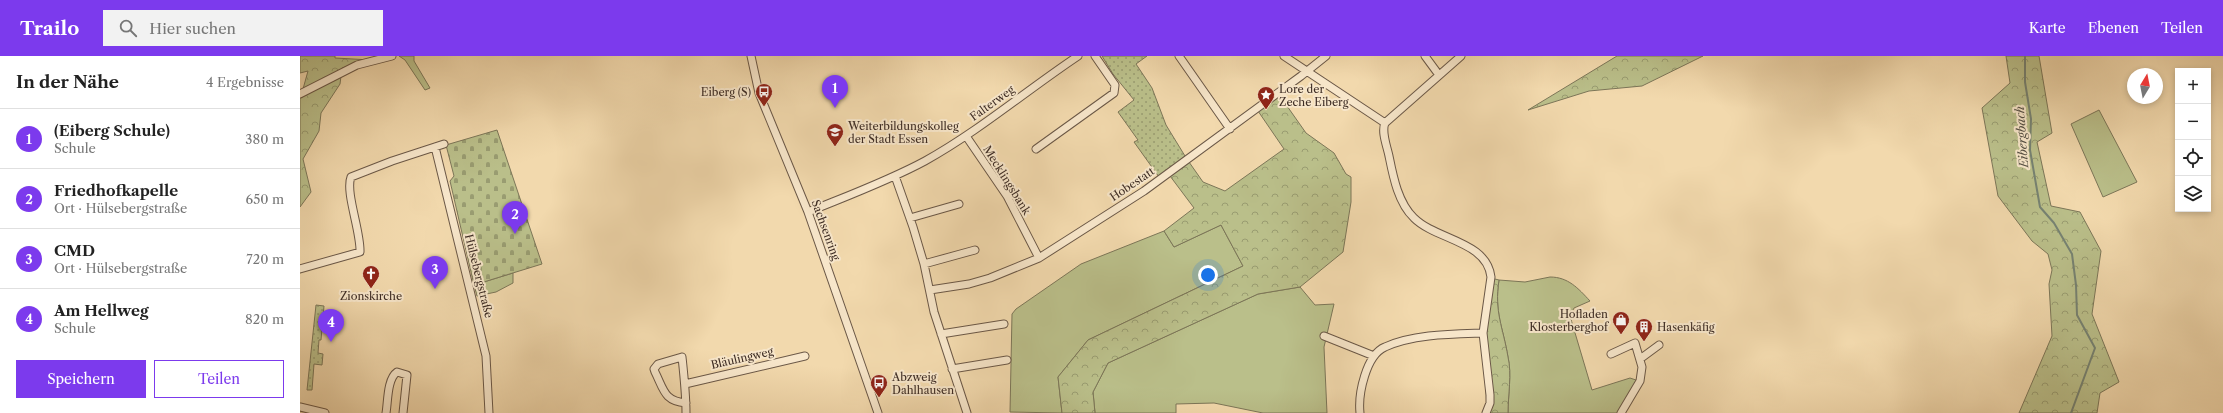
<!DOCTYPE html>
<html lang="de">
<head>
<meta charset="utf-8">
<style>
	body { margin:0; font-family:"Libre Caslon Text",serif; background:#f2f2f2; color:#222 }
	.controls { position:absolute; right:12px; top:12px; display:grid; overflow:hidden; border-radius:0px; box-shadow:0 2px 6px #0003 }
	.controls button { width:36px; height:36px; display:grid; place-items:center; padding:0; border:0; border-bottom:1px solid #e0e0e0; background:#fff; color:#222; font:20px sans-serif }
	.compass { position:absolute; left:1827px; top:12px; width:36px; height:36px; border-radius:50%; background:#fff; box-shadow:0 2px 6px #0003; rotate:10deg }
	.you { position:absolute; left:908px; top:219px; width:14px; height:14px; margin:-10px; border:3px solid #fff; border-radius:50%; background:#1a73e8; box-shadow:0 0 0 6px #1a73e833 }
	.badge { display:grid; place-items:center; width:26px; height:26px; border-radius:50%; background:#7c3aed; color:#fff; font-size:13px; font-weight:700 }
	.pin { position:absolute; translate:-50% -33px; filter:drop-shadow(0 1px 2px #0008) }
	.pin::after { content:''; position:absolute; top:21px; width:14px; height:12px; background:inherit; clip-path:polygon(0 0,100% 0,50% 100%) }
	.list { margin:0; padding:0; list-style:none }
	h2 { display:flex; justify-content:space-between; align-items:center; height:52px; margin:0; padding:0 16px; font-size:17px }
	h2 small { font-size:13px; font-weight:400; color:#767676 }
	.list li { display:grid; grid-template-columns:26px 1fr auto; gap:12px; align-items:center; box-sizing:border-box; height:60px; padding:0 16px; border-top:1px solid #e0e0e0 }
	.list b { display:block; font-size:15px; white-space:nowrap }
	.list p { margin:0; font-size:13px; white-space:nowrap; color:#767676 }
	.list em { font-size:13px; font-style:normal; color:#767676 }
	.actions { display:flex; gap:8px; padding:12px 16px }
	.actions a { flex:1; padding:9px 0; border:1px solid #7c3aed; border-radius:0px; text-align:center; font-size:14px; color:#7c3aed }
	.actions .main { background:#7c3aed; color:#fff }
	.icon { flex:none; width:22px; height:22px; fill:none; stroke:currentColor; stroke-width:2; stroke-linecap:round; stroke-linejoin:round }
	.map { position:relative; flex:none; width:1923px; height:357px; overflow:hidden }
	header { display:flex; align-items:center; gap:24px; box-sizing:border-box; height:56px; padding:0 20px; background:#7c3aed; color:#fff }
	header strong { font-size:19px }
	nav { display:flex; gap:22px; margin-inline-start:auto; font-size:14px }
	.search { width:280px; height:36px; background:#f2f2f2; display:flex; align-items:center; gap:10px; box-sizing:border-box; padding:0 14px; border-radius:0px; color:#767676; font-size:15px }
	main { display:flex }
	aside { flex:1; background:#fff }
	.map>svg:first-child { display:block }
</style>
</head>
<body>
<header>
<strong>Trailo</strong>
<div class="search"><svg class="icon" aria-label="search" viewBox="0 0 24 24"><circle cx="10" cy="10" r="6"/><path d="M15 15l6 6"/></svg>Hier suchen</div>
<nav><a>Karte</a><a>Ebenen</a><a>Teilen</a></nav>
</header>
<main>
<aside>
<h2>In der Nähe<small>4 Ergebnisse</small></h2>
<ul class="list">
<li><span class="badge">1</span><div><b>(Eiberg Schule)</b><p>Schule</p></div><em>380 m</em></li>
<li><span class="badge">2</span><div><b>Friedhofkapelle</b><p>Ort · Hülsebergstraße</p></div><em>650 m</em></li>
<li><span class="badge">3</span><div><b>CMD</b><p>Ort · Hülsebergstraße</p></div><em>720 m</em></li>
<li><span class="badge">4</span><div><b>Am Hellweg</b><p>Schule</p></div><em>820 m</em></li>
</ul>
<div class="actions"><a class="main">Speichern</a><a>Teilen</a></div>
</aside>
<div class="map">
<svg width="1923" height="357" viewBox="0 0 1923 357">
	<defs>
		<pattern id="forest-crowns" width="20" height="18" patternUnits="userSpaceOnUse"><rect width="20" height="18" fill="#babf8a"/><path d="M2 6a3 3 0 1 1 6 0M12 15a3 3 0 1 1 6 0" fill="none" stroke="#999c71"/></pattern>
		<pattern id="cemetery-stones" width="16" height="16" patternUnits="userSpaceOnUse"><rect width="16" height="16" fill="#babf8a"/><path d="M2 7V4a2 2 0 0 1 4 0v3zM10 15v-3a2 2 0 0 1 4 0v3z" fill="#999c71"/></pattern>
		<pattern id="park-dots" width="8" height="8" patternUnits="userSpaceOnUse"><rect width="8" height="8" fill="#babf8a"/><path d="M2 2h.1M6 6h.1" fill="none" stroke="#999c71" stroke-width="1.8" stroke-linecap="round"/></pattern>
	</defs>
	<rect width="100%" height="100%" fill="#f2d9ad"/>
	<filter id="stains"><feTurbulence type="fractalNoise" baseFrequency=".005" numOctaves="4"/><feColorMatrix values="0 0 0 0 .2 0 0 0 0 .09 0 0 0 0 .02 0 0 0 .5 -.17"/></filter>
	<radialGradient id="worn" r=".72"><stop offset=".6" stop-color="#630" stop-opacity="0"/><stop offset="1" stop-color="#630" stop-opacity=".3"/></radialGradient>
	<path fill="#babf8a" stroke="#7c7658" d="M99,0H114V5L130,32L125,34L105,4Z
		M1799,54L1837,126L1803,141L1771,68Z
		M921,169L943,210L788,284L758,321L762,357L710,356L712,258L716,253L781,208L864,175L874,191Z
		M213,217V227L196,236L177,240L174,229Z
		M1250,221C1268,221 1278,232 1290,245L1274,252L1270,260L1292,334L1330,322L1339,325L1320,357H1208C1208,339 1212,318 1208,301C1203,271 1194,256 1199,224L1225,226Z
		M1000,231L1015,249L1034,248L1024,291L1027,357H963L914,347L876,348V357H795L793,336L808,307L958,238Z"/>
	<path fill="url(#forest-crowns)" stroke="#7c7658" d="M0,0H35V2L71,4L42,12L40,28L21,57L19,75L3,103L11,136L0,151V34L3,33L8,15L0,17Z
		M1317,0H1403L1342,30L1289,35L1228,54Z
		M1706,0H1739L1752,77L1737,86L1751,150L1780,156L1801,195L1792,258L1819,326L1800,337L1797,357H1719L1752,280L1749,228L1752,214L1748,198L1732,185L1698,140L1682,52L1710,27Z
		M980,40L1006,77L1034,97L1046,118L1051,121V146L1043,196L1000,231L958,238L808,307L793,336L795,357H762L758,321L788,284L943,210L921,169L874,191L864,175L894,152L870,120L889,106L903,126L925,135L984,93L958,55Z
		M1191,222L1199,224C1194,256 1203,271 1208,301C1212,318 1208,339 1208,357H1187L1184,276Z"/>
	<path fill="url(#cemetery-stones)" stroke="#7c7658" d="M197,74L242,208L174,229L150,125L154,120L146,89Z"/>
	<path fill="url(#park-dots)" stroke="#7c7658" d="M802,0H847L836,8L852,32L866,69L885,100L859,121L834,86L838,84L818,56L834,44L813,18Z
		M16,249L24,250L21,284H19L18,297L23,298L22,309L14,308L12,334H7Z"/>
	<g fill="none" stroke-linecap="round" stroke-linejoin="round">
		<path stroke="#768272" stroke-width="2" d="M1725,0V26L1731,63L1730,94L1740,151L1754,167L1772,198L1776,229L1777,259L1795,292L1771,357"/>
		<defs>
			<path id="minor" d="M451,0L459,37L508,156L578,357
				M879,0L930,73
				M984,0L1085,67
				M1125,0L1139,19
				M1161,0L1085,67C1081,76 1087,90 1089,100C1093,120 1098,147 1114,162C1136,184 1187,185 1191,221L1183,277L1190,339V347L1186,357
				M0,38L57,9L92,0
				M666,80L707,140L739,202
				M135,91L186,300L189,357
				M736,93L814,37L815,29L795,0
				M595,120L613,171L624,208L634,256L667,357
				M508,156C547,140 588,125 625,105C679,75 727,34 778,0
				M610,162L659,148
				M624,208L675,194
				M0,213L60,196C61,176 45,136 51,121L92,105L144,88
				M630,234L669,228L690,222L739,202L844,135L1001,20L1026,0
				M641,278L704,268
				M1024,280L1074,300
				M1311,298L1335,287L1342,311L1340,325L1321,357
				M1340,303L1359,289
				M652,313L707,304
				M385,328L505,300
				M0,351L25,357
				M86,357C88,346 87,323 97,316L107,319L103,357
				M386,357C386,338 384,320 382,301L358,308L354,313L355,316C364,334 364,345 386,347
				M1060,357C1058,338 1066,299 1085,291C1113,278 1153,278 1183,277"/>
		</defs>
		<use href="#minor" stroke="#6b5847" stroke-width="9"/>
		<use href="#minor" stroke="#f7e6ca" stroke-width="7"/>
	</g>
	<defs>
		<symbol id="bus-pin" viewBox="-11 -11 22 30"><path d="M0 17L-7.5 6A9.5 9.5 0 1 1 7.5 6Z" fill="#8f2418" stroke="#f7e6ca"/><path d="M-5-6H5V4H4V6H2V4H-2V6H-4V4H-5ZM-3.5-4V0h7V-4ZM-3.5 1.2v1.5H-2V1.2ZM2 1.2v1.5H3.5V1.2Z" fill="#fff"/></symbol>
		<symbol id="sight-pin" viewBox="-11 -11 22 30"><path d="M0 17L-7.5 6A9.5 9.5 0 1 1 7.5 6Z" fill="#8f2418" stroke="#f7e6ca"/><path d="M0-6L1.8-2.2L6-1.7L2.9 1.2L3.7 5.4L0 3.3L-3.7 5.4L-2.9 1.2L-6-1.7L-1.8-2.2Z" fill="#fff"/></symbol>
		<symbol id="school-pin" viewBox="-11 -11 22 30"><path d="M0 17L-7.5 6A9.5 9.5 0 1 1 7.5 6Z" fill="#8f2418" stroke="#f7e6ca"/><path d="M0-5L7-2L0 1L-7-2ZM-4 1L0 2.5L4 1V4Q0 6-4 4Z" fill="#fff"/></symbol>
		<symbol id="church-pin" viewBox="-11 -11 22 30"><path d="M0 17L-7.5 6A9.5 9.5 0 1 1 7.5 6Z" fill="#8f2418" stroke="#f7e6ca"/><path d="M-1.2-6h2.4v3.5h3.3v2.4h-3.3V6h-2.4V-.1h-3.3v-2.4h3.3Z" fill="#fff"/></symbol>
		<symbol id="shop-pin" viewBox="-11 -11 22 30"><path d="M0 17L-7.5 6A9.5 9.5 0 1 1 7.5 6Z" fill="#8f2418" stroke="#f7e6ca"/><path d="M-5-2.5h2.3a2.7 3.5 0 0 1 5.4 0H5L5.5 6h-11ZM-1.5-2.5h3a1.5 2.3 0 0 0-3 0Z" fill="#fff"/></symbol>
		<symbol id="building-pin" viewBox="-11 -11 22 30"><path d="M0 17L-7.5 6A9.5 9.5 0 1 1 7.5 6Z" fill="#8f2418" stroke="#f7e6ca"/><path d="M-4-6H4V6H1V3H-1V6H-4ZM-2.5-4.3h1.7v1.8h-1.7ZM.8-4.3h1.7v1.8H.8ZM-2.5-1h1.7V.8h-1.7ZM.8-1h1.7V.8H.8Z" fill="#fff"/></symbol>
	</defs>
	<g fill-rule="evenodd">
		<use href="#bus-pin" x="454" y="26" width="20" height="27"/>
		<use href="#sight-pin" x="956" y="29" width="20" height="27"/>
		<use href="#school-pin" x="525" y="66" width="20" height="27"/>
		<use href="#church-pin" x="61" y="208" width="20" height="27"/>
		<use href="#shop-pin" x="1311" y="254" width="20" height="27"/>
		<use href="#building-pin" x="1334" y="261" width="20" height="27"/>
		<use href="#bus-pin" x="569" y="317" width="20" height="27"/>
	</g>
	<g text-anchor="middle" stroke-width="4" stroke-linejoin="round" paint-order="stroke">
		<g font-size="11" fill="#3e2d25" stroke="#f7e6ca" text-anchor="start">
			<text x="979" y="37">Lore der<tspan x="979" dy="13">Zeche Eiberg</tspan></text>
			<text x="451" y="40" text-anchor="end">Eiberg (S)</text>
			<text x="548" y="74">Weiterbildungskolleg<tspan x="548" dy="13">der Stadt Essen</tspan></text>
			<text x="71" y="244" text-anchor="middle">Zionskirche</text>
			<text x="1308" y="262" text-anchor="end">Hofladen<tspan x="1308" dy="13">Klosterberghof</tspan></text>
			<text x="1357" y="275">Hasenkäfig</text>
			<text x="592" y="325">Abzweig<tspan x="592" dy="13">Dahlhausen</tspan></text>
		</g>
		<g font-size="11" fill="#3e2d25" stroke="#f7e6ca">
			<text transform="translate(692 47) rotate(-36)" y="4">Falterweg</text>
			<text transform="translate(707 124) rotate(58)" y="4">Mecklingsbank</text>
			<text transform="translate(832 128) rotate(-34)" y="4">Hobestatt</text>
			<text transform="translate(526 174) rotate(70)" y="4">Sachsenring</text>
			<text transform="translate(179 220) rotate(76)" y="4">Hülsebergstraße</text>
			<text transform="translate(442 302) rotate(-13)" y="4">Bläulingweg</text>
		</g>
		<g font-size="12" font-style="italic" fill="#565045" stroke="#f7e6ca">
			<text transform="translate(1722 81) rotate(-94)" y="4">Eibergbach</text>
		</g>
	</g>
	<rect width="100%" height="100%" filter="url(#stains)"/>
	<rect width="100%" height="100%" fill="url(#worn)"/>
</svg>
<div class="controls">
<button>+</button>
<button>−</button>
<button><svg class="icon" aria-label="locate" viewBox="0 0 24 24"><circle cx="12" cy="12" r="6"/><path d="M12 2v4M12 18v4M2 12h4M18 12h4"/></svg></button>
<button><svg class="icon" aria-label="layers" viewBox="0 0 24 24"><path d="M12 4l9 5-9 5-9-5zM3 14l9 5 9-5"/></svg></button>
</div>
<svg class="compass" viewBox="-18 -18 36 36"><path d="M0-13l5 13h-10z" fill="#e53935"/><path d="M0 13l5-13h-10z" fill="#767676"/></svg>
<div class="you"></div>
<div class="pin badge" style="left:535px;top:52px">1</div>
<div class="pin badge" style="left:215px;top:178px">2</div>
<div class="pin badge" style="left:135px;top:233px">3</div>
<div class="pin badge" style="left:31px;top:286px">4</div>
</div>
</main>
</body>
</html>
